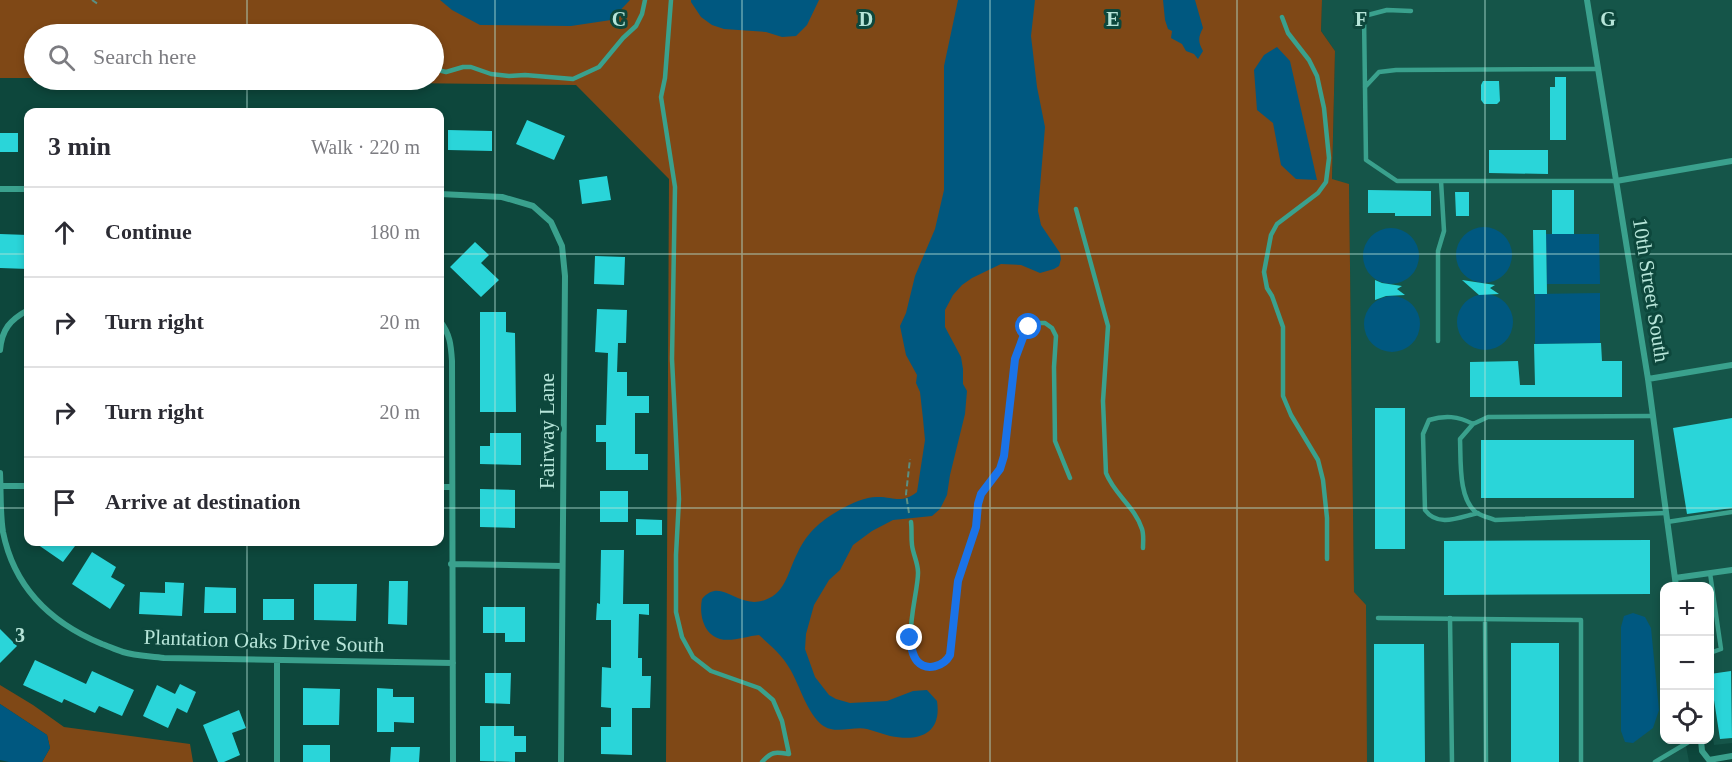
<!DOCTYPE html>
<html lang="en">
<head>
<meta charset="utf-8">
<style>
	body { margin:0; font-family:Georgia,serif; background:#f7f7f7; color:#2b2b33 }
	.controls { position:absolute; right:18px; bottom:18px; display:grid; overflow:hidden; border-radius:12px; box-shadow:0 3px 9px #0003 }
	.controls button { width:54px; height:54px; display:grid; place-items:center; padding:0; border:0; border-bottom:2px solid #e1e1e2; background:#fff; color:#2b2b33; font:30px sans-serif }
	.stop { position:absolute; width:18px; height:18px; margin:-14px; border:4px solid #1a73e8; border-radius:50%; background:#fff }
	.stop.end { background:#1a73e8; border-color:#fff; box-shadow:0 2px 6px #0008 }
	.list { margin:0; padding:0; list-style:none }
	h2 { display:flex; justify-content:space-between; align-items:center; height:78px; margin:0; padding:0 24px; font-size:26px }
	h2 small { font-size:20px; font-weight:400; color:#7c7c81 }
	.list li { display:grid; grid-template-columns:39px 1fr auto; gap:18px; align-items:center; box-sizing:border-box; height:90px; padding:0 24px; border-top:2px solid #e1e1e2 }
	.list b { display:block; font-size:22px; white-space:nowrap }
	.list em { font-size:20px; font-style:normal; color:#7c7c81 }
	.icon { flex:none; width:33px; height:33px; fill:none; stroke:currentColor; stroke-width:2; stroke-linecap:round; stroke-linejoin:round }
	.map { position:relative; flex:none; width:1732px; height:762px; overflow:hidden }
	.search { position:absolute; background:#fff; box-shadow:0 3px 9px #0003; left:24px; top:24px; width:420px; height:66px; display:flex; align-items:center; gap:15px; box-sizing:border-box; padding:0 21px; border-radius:33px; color:#7c7c81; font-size:22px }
	.panel { position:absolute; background:#fff; box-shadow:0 3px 9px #0003; left:24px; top:108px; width:420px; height:438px; border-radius:12px }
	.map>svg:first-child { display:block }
</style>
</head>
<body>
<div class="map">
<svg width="1732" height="762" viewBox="0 0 1732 762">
	<rect width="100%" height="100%" fill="#0d473c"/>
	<path fill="#155549" d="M1322,0H1732V743L1714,745L1710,718V586H1662L1664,603V740H1685L1689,762H1356L1349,185L1332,180L1335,51L1321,31Z"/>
	<path fill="#7f4816" d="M0,0H1322L1321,31L1335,51L1332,179L1349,184L1354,592L1366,605L1367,762H666L669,179L576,85L137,80H434V34H34V78H0Z
		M0,685L33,705L64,727L190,744L193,762H42L50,748L47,735L0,704Z"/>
	<path fill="#005880" d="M440,0H630L611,20L571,26L480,25L452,10Z
		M691,0H819L807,25L796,36L782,37L766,32L724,29L712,25L701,17L691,2Z
		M958,0H1035L1031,36L1037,87L1045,127L1038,211L1041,225L1060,253L1061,259L1059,266L1054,269L1040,273L1021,265L1001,264L972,278L962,285L953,295L945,310V327L961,357L963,369V384L967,391L965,414L950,475L947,495L940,509L932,516L893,520L872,531L853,545L840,570L829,580L814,605L806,634L805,649L815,677L829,695L836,699L850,703L887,701L913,691L927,690L937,701C942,734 919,742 890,736C882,734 875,731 867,729C853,726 835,735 822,725C807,713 800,686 790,669C782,655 771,646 759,635C747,636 732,642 720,639C703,634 699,614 702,599C722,576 736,610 765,600C787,592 788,570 798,552C802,543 809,533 817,526C830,514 860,496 878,497C895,497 901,504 917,492L925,440L923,419L920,392L916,383L917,375L906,355L900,326L906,313L915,276L935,229L944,190V66Z
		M1163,0H1195L1203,28C1198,37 1198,42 1203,51L1198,59L1194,54L1186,51L1182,44L1171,38L1172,31L1168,29L1165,20Z
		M1277,47L1290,61L1317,180L1296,179L1281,165L1273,123L1257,110L1254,70L1264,55Z
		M1456 255a28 28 0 1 1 56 0a28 28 0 1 1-56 0Z
		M1363 256a28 28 0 1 1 56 0a28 28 0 1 1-56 0Z
		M1546,234H1599L1600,284H1547Z
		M1600,293V343L1535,344V294Z
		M1457 322a28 28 0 1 1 56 0a28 28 0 1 1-56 0Z
		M1364 324a28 28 0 1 1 56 0a28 28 0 1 1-56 0Z
		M1633,613L1645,617L1651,628L1659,710L1653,728L1633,743L1625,742L1621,731V627L1624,616Z
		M0,704L47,735L50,748L42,762H9L0,760Z"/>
	<path fill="#2ad5d9" d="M1555,77H1566V140H1550V87H1555Z
		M1483,81H1499L1500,101L1497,104H1484L1481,100V85Z
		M527,120L565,136L554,160L516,144Z
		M448,130L492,131V151L448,150Z
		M0,133H18V152H0Z
		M1489,150H1548V174L1489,173Z
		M607,176L611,200L582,204L579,180Z
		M1368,190L1431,191V216H1395V213H1368Z
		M1552,190H1574V234H1552Z
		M1455,192H1469V216H1456Z
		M1533,230H1546L1547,294H1534Z
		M0,234L28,235V269L0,268Z
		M475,242L489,255L481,263L499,280L481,297L450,267Z
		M595,256L625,257L624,285L594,284Z
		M1375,280L1382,283L1402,286L1397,289L1405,295L1386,296L1375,300Z
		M1462,280L1495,285L1490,288L1499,294L1479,295Z
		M597,309L627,310L626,343H618L617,372H627V396H649V413H635V454H648V470H606V442H596V425H606L608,353L595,352Z
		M480,312H506V332L515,333L516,412H480Z
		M1601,343L1602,361H1622V397H1470V362L1518,361L1520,385H1535L1534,344Z
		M1375,408H1405V549H1375Z
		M1732,418V508L1687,514L1673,428Z
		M490,433H521V465L480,464V446H490Z
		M1481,440H1634V498H1481Z
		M480,489L515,490V528L480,527Z
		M600,491H628V522H600Z
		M636,519L662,520V535H636Z
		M1650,540V594L1444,595V541Z
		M34,542H78L63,562Z
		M601,550H624L623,604H649V615L639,614L638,658H642V676H651L650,708H632V755L601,754V727H611V708L601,707L602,667L611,668V620H596L597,603L600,604Z
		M92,552L116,567L111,577L125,585L110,609L72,584Z
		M389,581H408L407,625L388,624Z
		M165,582L184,583L182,616L139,614L140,592L165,593Z
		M314,584H357L356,621L314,620Z
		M205,587L236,588V613H204Z
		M263,599H294V620H263Z
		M483,607H525V642H505V633H483Z
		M0,629L17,646L0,663Z
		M1511,643H1559V762H1511Z
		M1374,644H1424L1425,762H1374Z
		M35,660L86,684L92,671L134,690L122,716L99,706L95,713L64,699L62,703L23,685Z
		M1731,671L1732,738L1720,739L1710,674Z
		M485,673H511L510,704L485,703Z
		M180,684L196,692L187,713L177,708L168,728L143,716L157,685L175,694Z
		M303,688L340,689L339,725H303Z
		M377,688L393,689V697H414V723L394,722V732H377Z
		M239,710L246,728L232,733L240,755L224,762H218L203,725Z
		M480,726H514V736H526V752H515V762L480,761Z
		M303,745H330V762H303Z
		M391,747H420L419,762H390Z"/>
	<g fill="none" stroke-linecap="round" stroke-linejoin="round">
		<path stroke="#5a8f83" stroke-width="2" stroke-dasharray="6 3" stroke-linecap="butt" d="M92,0L98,4
			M909,513L906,494L910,459"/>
		<path stroke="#3aa18d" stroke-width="4.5" d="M671,0L665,78L661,97L675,187L672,359L679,499L676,555V612L682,637L693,657L711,671L759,688L773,700L782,721L789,754C775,752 772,751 762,762
			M1411,11L1387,10L1364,16L1366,160L1397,181H1616
			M1282,17L1288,33L1309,60L1317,76L1324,108L1329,158L1326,182L1318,193L1277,224L1271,235L1264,272L1267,288L1272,296L1283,327V396L1291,415L1318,460L1323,480L1327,518V559
			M434,69L446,72L463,67H471L491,74L509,76L525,75L573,79L599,67L623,38L636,26L642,14L645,0
			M1365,87L1379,72L1396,70L1598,69
			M1076,209L1108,326L1103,401L1106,473C1114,494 1135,507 1142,529C1144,535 1143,542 1143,548
			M1438,341V251L1444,231L1441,181
			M1653,416L1488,417L1473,424L1460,439C1461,460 1458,500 1477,513C1482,516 1490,518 1495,520L1666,513
			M1473,424C1458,416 1445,415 1429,420L1423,434L1425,510C1438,528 1460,517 1478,513
			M911,522C912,530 911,537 912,545C913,554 918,563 918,572C919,594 893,667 932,667C941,667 946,663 950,655L958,581L976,527L978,504L981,494L1000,469L1004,456L1015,359L1025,332L1029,327L1038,323H1045L1052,328L1056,336L1054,367L1055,441L1070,478
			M1667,522L1732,512
			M1378,618L1581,620V762
			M1450,618L1452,762
			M1485,619L1486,762
			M1710,653L1721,649L1710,573
			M1655,762L1692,740"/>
		<path stroke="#3aa18d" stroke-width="6" d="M1587,0L1648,379L1676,586
			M1616,181L1732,161
			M0,189H28
			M440,194L502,197L533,206L551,222L562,246L565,276L561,762
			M440,321C450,334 451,345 452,361L453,762
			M0,350C2,329 10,320 28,310
			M1648,379L1732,365
			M0,473C1,492 0,514 3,532C14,587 51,623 102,644C108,646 116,650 123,652C136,656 150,656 164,658L453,663
			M1,486H28
			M440,487H452
			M451,564L562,566
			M1675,578L1732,570
			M1701,740L1702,751L1709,760L1732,756
			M277,762V660"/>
	</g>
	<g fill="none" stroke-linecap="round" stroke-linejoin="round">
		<path stroke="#1a73e8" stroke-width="8" d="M910,638C911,646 912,655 917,661C927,672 944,666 950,655L958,581L976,527L978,504L981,494L1000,469L1004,456L1015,359L1025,332L1029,327"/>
	</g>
	<path fill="none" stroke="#b7e5d9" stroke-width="1.5" stroke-opacity="0.55" d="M247,0V34M495,0V762M742,0V762M990,0V762M1237,0V762M1485,0V762M247,80V112M0,254H28M440,254H1732M0,508H28M440,508H1732M247,542V762"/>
	<g text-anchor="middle" stroke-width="6" stroke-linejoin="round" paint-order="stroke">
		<g font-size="21" fill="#b7e5d9" stroke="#0d473c">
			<text transform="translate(1651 290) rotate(81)" y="7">10th Street South</text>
			<text transform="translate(547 431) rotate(-90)" y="7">Fairway Lane</text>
			<text transform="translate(264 641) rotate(2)" y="7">Plantation Oaks Drive South</text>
		</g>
	</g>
	<g font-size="20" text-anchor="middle" font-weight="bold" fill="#b7e5d9" stroke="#0d473c" stroke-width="6" stroke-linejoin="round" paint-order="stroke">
		<text x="619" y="26">C</text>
		<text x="866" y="26">D</text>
		<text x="1113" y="26">E</text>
		<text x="1361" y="26">F</text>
		<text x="1608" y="26">G</text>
		<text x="20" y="642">3</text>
	</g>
</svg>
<div class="controls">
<button>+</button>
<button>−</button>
<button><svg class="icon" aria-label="locate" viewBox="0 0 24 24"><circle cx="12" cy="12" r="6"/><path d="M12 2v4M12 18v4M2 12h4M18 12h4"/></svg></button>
</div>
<div class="stop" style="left:1029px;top:327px"></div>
<div class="stop end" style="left:910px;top:638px"></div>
<div class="search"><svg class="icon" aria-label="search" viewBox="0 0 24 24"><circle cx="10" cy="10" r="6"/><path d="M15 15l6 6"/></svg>Search here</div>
<section class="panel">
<h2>3 min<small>Walk · 220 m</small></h2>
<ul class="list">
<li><svg class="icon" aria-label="ahead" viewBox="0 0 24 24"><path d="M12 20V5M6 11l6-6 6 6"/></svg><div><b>Continue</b></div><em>180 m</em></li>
<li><svg class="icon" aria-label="right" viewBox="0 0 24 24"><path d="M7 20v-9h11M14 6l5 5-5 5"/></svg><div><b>Turn right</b></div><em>20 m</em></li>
<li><svg class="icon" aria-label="right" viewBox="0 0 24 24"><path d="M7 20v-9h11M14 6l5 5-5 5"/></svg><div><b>Turn right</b></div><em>20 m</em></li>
<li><svg class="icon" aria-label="arrive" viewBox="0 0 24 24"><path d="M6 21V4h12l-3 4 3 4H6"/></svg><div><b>Arrive at destination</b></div></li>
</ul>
</section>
</div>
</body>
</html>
